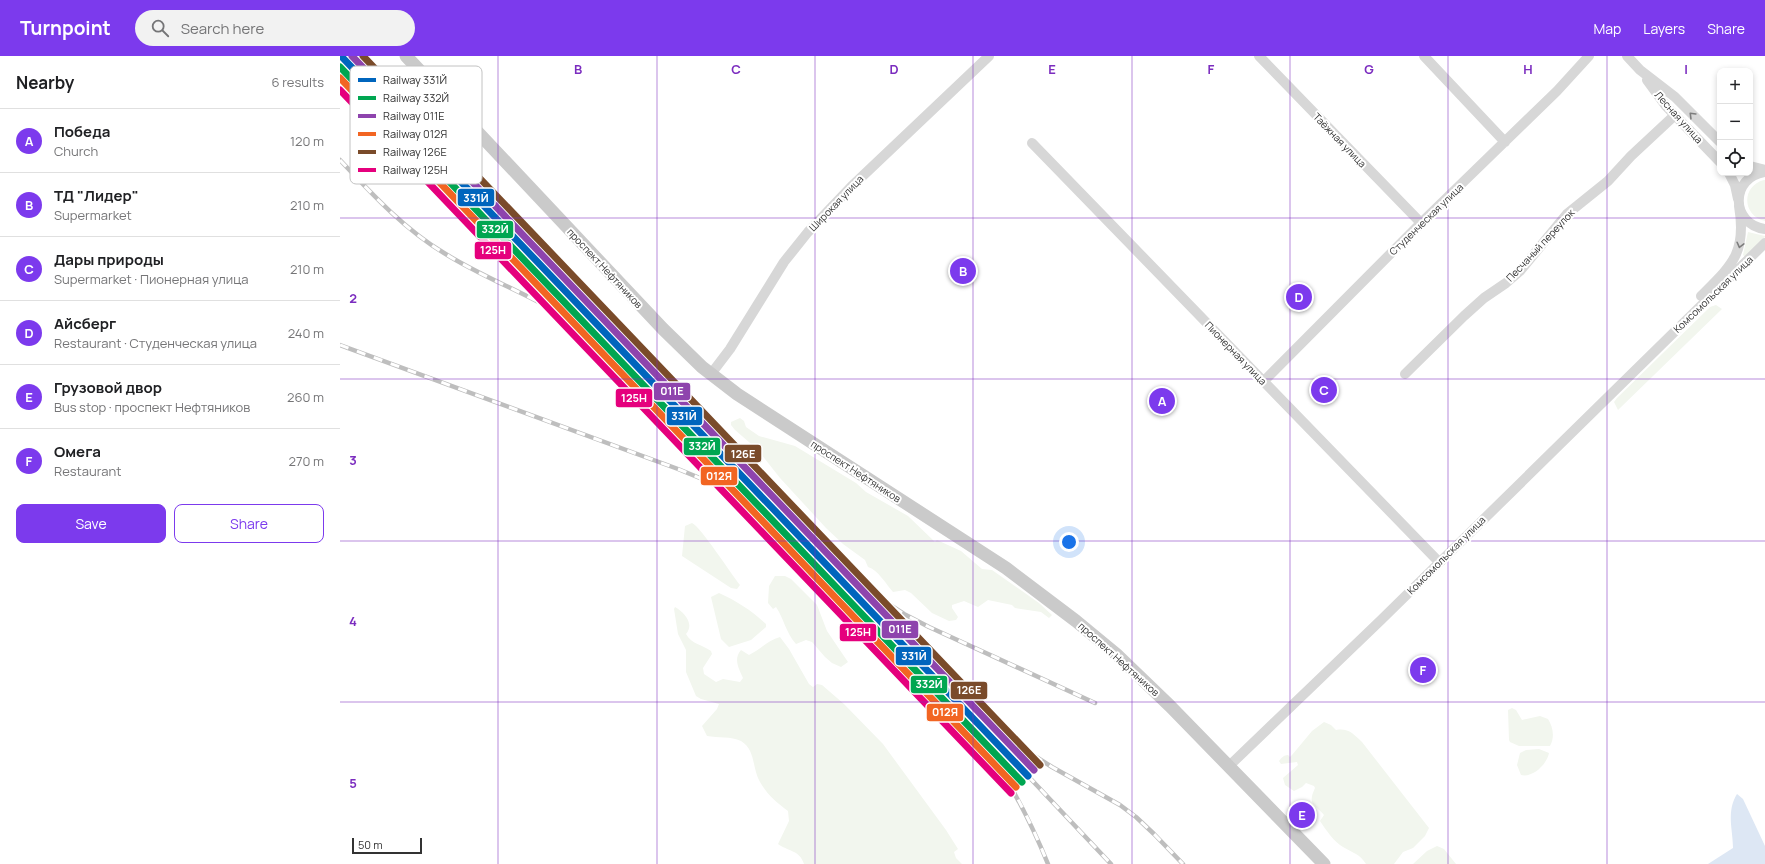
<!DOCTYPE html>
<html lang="en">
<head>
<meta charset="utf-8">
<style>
	body { margin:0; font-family:Manrope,sans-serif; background:#f2f2f2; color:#202124 }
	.controls { position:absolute; right:12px; top:12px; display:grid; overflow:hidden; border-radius:8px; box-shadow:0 2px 6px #0003 }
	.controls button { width:36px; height:36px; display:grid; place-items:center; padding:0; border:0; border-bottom:1px solid #e0e0e0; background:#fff; color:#202124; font:20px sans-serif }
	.scale { position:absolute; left:12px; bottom:10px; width:70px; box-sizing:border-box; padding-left:4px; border:2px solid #333; border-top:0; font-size:11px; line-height:14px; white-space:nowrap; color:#333; -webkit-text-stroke:3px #fff; paint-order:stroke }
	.you { position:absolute; left:729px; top:486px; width:14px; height:14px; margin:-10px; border:3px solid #fff; border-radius:50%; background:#1a73e8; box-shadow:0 0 0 6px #1a73e833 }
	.badge { display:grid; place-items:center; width:26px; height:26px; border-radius:50%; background:#7c3aed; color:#fff; font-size:13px; font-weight:700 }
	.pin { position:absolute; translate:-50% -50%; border:2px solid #fff; box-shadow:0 1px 4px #0006 }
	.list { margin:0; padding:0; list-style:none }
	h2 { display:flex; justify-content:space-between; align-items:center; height:52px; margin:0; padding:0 16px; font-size:17px }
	h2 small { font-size:13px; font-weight:400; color:#757577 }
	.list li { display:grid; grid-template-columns:26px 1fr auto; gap:12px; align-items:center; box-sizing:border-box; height:64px; padding:0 16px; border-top:1px solid #e0e0e0 }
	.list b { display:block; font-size:15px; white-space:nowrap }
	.list p { margin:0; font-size:13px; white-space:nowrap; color:#757577 }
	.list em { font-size:13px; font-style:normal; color:#757577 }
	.actions { display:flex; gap:8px; padding:12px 16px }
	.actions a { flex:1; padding:9px 0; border:1px solid #7c3aed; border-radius:8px; text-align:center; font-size:14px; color:#7c3aed }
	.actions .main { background:#7c3aed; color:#fff }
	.icon { flex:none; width:22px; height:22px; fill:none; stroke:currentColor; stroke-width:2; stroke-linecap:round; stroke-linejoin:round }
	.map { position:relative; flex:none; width:1425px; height:808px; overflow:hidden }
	header { display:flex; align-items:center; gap:24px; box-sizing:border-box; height:56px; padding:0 20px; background:#7c3aed; color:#fff }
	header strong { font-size:19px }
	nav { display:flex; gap:22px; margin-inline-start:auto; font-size:14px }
	.search { width:280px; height:36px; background:#f2f2f2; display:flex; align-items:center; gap:10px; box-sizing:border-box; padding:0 14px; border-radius:22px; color:#757577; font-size:15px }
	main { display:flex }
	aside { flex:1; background:#fff }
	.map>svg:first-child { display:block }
</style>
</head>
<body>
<header>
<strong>Turnpoint</strong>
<div class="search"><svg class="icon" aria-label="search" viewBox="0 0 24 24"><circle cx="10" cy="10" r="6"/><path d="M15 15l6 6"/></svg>Search here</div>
<nav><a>Map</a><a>Layers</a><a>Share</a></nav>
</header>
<main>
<aside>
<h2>Nearby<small>6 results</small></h2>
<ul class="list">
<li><span class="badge">A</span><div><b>Победа</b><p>Church</p></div><em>120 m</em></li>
<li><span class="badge">B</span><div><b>ТД &quot;Лидер&quot;</b><p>Supermarket</p></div><em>210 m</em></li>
<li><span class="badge">C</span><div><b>Дары природы</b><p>Supermarket · Пионерная улица</p></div><em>210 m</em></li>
<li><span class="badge">D</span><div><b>Айсберг</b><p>Restaurant · Студенческая улица</p></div><em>240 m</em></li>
<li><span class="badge">E</span><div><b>Грузовой двор</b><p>Bus stop · проспект Нефтяников</p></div><em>260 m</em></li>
<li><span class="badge">F</span><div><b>Омега</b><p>Restaurant</p></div><em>270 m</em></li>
</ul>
<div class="actions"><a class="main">Save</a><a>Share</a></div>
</aside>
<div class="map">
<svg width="1425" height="808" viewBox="0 0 1425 808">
	<rect width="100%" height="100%" fill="#fff"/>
	<path fill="#f2f6ee" d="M1424,124H1425V165C1402,160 1401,130 1424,124Z
		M1408,176L1425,180V181L1405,201L1403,199Z
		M1376,249L1382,253L1278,354L1274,346L1277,342L1370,251Z
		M400,362L404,365L406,371L419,380L455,390L516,427L526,436L568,460L595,486L597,484L621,495L642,513L652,514L699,547L712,559L709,562L701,556L675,552L672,549L648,544L638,551L624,545L612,549V552L618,561L616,564L609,565L592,557L571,537L565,534L553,536C546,528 538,514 528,511L525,504L503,488L486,472L440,422L417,393L395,374L391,369V366Z
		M352,467C361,471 391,518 400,529L397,533L391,532L342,500L345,470Z
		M435,520H445L451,523L477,549L487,575L508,606L501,611L492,607L485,601L472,586L466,584L456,588C446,577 444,563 436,551L433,553L428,547L429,530Z
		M379,537C397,545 412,555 426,568V571L411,584L389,591L381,583L371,541Z
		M335,551C344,556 355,568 346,578C351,588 363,589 371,595L372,598L363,612L364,618L376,626L383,623L400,626L403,622C399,613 393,603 401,594L409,599C420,594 428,584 440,581L449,593L469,628L473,631L477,628L482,629L504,648L543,688L606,774L618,793L614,796L616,802L622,808H464C460,794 447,795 438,788L449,765L448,755C436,746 428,740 420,726C412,713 416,694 401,685C391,680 378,682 367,680L362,670L377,653L379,648L361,643L356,640L346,616V594L338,578L334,553Z
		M1172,652L1176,654L1182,664L1200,660L1208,663C1213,671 1215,681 1210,690H1179L1170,686L1169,684L1168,654Z
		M984,666L991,669L996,674C1009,672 1013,678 1022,686L1089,772L1085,780L1073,792L1063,796L1054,808H1026C1020,798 1013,797 1003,791C994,786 986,774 980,765L984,759C975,748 967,749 975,732L974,730L966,727L962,731L954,735L945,729L943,722L958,709L957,706L941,708L939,705C941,702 944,699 948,699L950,701L952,699L972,675Z
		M1199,693L1209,697C1207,708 1193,722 1181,719L1177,709L1180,697L1186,694Z
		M1097,790L1104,793L1116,808H1073L1087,795Z"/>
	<path fill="#dde7f4" d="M1397,738L1403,743L1425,790V808H1368L1393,792C1393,773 1386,756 1397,738Z"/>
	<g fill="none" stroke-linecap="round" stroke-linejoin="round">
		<path stroke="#d7d7d7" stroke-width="10" d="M919,0L1081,167
			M1084,0L1165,86
			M1287,0L1300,14L1335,41L1380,86
			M1307,24L1326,50L1380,106
			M692,87L1099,506
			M1410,110L1425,114
			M1425,116C1390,121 1390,168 1425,173
			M1389,117L1395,129L1398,143
			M1361,240C1392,209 1407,197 1399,150
			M371,318L390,293L444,206L468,176L511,131L649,0
			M1065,318L1124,260L1144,242L1166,227L1180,215L1227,158L1268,125L1291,100L1335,59
			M924,325L1081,167L1217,35L1249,0
			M889,710L1041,564L1425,187"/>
		<path stroke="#cacaca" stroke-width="13" d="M66,0L323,273L362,311L397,338L666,512L736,565L776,598L830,650L984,808"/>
		<defs>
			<path id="rail" d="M13,0L488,499L527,534L564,558L589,571L755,647
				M0,13L472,506
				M0,104C32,138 64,173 104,197C150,226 204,243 247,276
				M0,289L338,413L367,425L393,441L438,477
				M490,524L551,576
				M548,563L602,629
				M641,682C669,724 689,761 708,808
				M679,690L712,711L780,749L796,761L814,778L843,808
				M688,720L771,808"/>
		</defs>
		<use href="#rail" stroke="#bebebe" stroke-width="4.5"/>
		<use href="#rail" stroke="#fff" stroke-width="3" stroke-dasharray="9" stroke-linecap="butt"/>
		<defs>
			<path id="rail-1" d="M1,0L688,720"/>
			<path id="rail-2" d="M0,11L682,726"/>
			<path id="rail-3" d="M12,0L694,714"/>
			<path id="rail-4" d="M0,22L676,731"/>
			<path id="rail-5" d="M23,0L700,709"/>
			<path id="rail-6" d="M0,34L671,737"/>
		</defs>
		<use href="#rail-1" stroke="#fff" stroke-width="10"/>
		<use href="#rail-2" stroke="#fff" stroke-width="10"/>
		<use href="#rail-3" stroke="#fff" stroke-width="10"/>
		<use href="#rail-4" stroke="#fff" stroke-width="10"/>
		<use href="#rail-5" stroke="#fff" stroke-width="10"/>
		<use href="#rail-6" stroke="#fff" stroke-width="10"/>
		<use href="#rail-1" stroke="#0065bd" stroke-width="7"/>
		<use href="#rail-2" stroke="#00a651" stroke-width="7"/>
		<use href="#rail-3" stroke="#8e44ad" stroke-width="7"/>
		<use href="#rail-4" stroke="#f26522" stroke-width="7"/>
		<use href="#rail-5" stroke="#7a4b2a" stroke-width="7"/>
		<use href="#rail-6" stroke="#e5007d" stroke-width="7"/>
	</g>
	<defs><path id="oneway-chevron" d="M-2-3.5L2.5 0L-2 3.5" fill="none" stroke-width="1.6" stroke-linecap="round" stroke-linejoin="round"/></defs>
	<g stroke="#7d7d7d">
		<use href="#oneway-chevron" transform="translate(1352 59) rotate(-135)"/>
		<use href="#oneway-chevron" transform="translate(1400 189) rotate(104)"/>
	</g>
	<path fill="none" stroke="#7b2cbf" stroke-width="1" stroke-opacity="0.55" d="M158,0V808M317,0V808M475,0V808M633,0V808M792,0V808M950,0V808M1108,0V808M1267,0V808M0,162H1425M0,323H1425M0,485H1425M0,646H1425"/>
	<g text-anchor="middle" stroke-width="4" stroke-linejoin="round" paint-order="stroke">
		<g font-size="10" fill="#333" stroke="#fff">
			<text transform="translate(1339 61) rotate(48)" y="4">Лесная улица</text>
			<text transform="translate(1000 84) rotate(46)" y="4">Таёжная улица</text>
			<text transform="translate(496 147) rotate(-46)" y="4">Широкая улица</text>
			<text transform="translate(1086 163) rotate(-44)" y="4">Студенческая улица</text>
			<text transform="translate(1200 189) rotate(-47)" y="4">Песчаный переулок</text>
			<text transform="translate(265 212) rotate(47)" y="4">проспект Нефтяников</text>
			<text transform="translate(1373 238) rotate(-44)" y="4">Комсомольская улица</text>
			<text transform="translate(896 297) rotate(46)" y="4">Пионерная улица</text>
			<text transform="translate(516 415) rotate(33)" y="4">проспект Нефтяников</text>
			<text transform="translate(1106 499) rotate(-45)" y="4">Комсомольская улица</text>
			<text transform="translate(779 603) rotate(42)" y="4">проспект Нефтяников</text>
		</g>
	</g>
	<rect x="10" y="10" width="132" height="118" rx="6" fill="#fff" stroke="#c2c2c2" stroke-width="1"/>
	<rect x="18" y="22" width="18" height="4" fill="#0065bd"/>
	<rect x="18" y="40" width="18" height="4" fill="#00a651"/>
	<rect x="18" y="58" width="18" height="4" fill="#8e44ad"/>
	<rect x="18" y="76" width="18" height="4" fill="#f26522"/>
	<rect x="18" y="94" width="18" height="4" fill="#7a4b2a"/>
	<rect x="18" y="112" width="18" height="4" fill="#e5007d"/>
	<g font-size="11" fill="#333">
		<text x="43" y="28">Railway 331Й</text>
		<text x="43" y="46">Railway 332Й</text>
		<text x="43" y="64">Railway 011Е</text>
		<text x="43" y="82">Railway 012Я</text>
		<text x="43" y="100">Railway 126Е</text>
		<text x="43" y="118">Railway 125Н</text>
	</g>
	<g font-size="13" text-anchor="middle" font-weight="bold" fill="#7b2cbf" stroke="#fff" stroke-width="4" stroke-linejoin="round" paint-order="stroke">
		<text x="238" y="18">B</text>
		<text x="396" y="18">C</text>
		<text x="554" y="18">D</text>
		<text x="712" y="18">E</text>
		<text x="871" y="18">F</text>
		<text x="1029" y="18">G</text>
		<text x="1188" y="18">H</text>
		<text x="1346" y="18">I</text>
		<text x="13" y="247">2</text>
		<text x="13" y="409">3</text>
		<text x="13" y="570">4</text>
		<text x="13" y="732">5</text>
	</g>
	<g stroke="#fff" stroke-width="1.5">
		<rect x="117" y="132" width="38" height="19" rx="4" fill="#0065bd"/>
		<rect x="136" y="164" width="38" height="19" rx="4" fill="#00a651"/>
		<rect x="134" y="185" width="38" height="19" rx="4" fill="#e5007d"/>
		<rect x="313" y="326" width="38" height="19" rx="4" fill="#8e44ad"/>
		<rect x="275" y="332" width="38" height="20" rx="4" fill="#e5007d"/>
		<rect x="326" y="350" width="37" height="20" rx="4" fill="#0065bd"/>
		<rect x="343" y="381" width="38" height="19" rx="4" fill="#00a651"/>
		<rect x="384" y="388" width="38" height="19" rx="4" fill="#7a4b2a"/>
		<rect x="360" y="410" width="38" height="20" rx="4" fill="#f26522"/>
		<rect x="541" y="564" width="38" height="19" rx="4" fill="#8e44ad"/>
		<rect x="499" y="567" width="38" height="19" rx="4" fill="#e5007d"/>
		<rect x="555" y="590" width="37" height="20" rx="4" fill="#0065bd"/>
		<rect x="570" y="619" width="38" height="19" rx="4" fill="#00a651"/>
		<rect x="610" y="625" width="38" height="19" rx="4" fill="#7a4b2a"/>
		<rect x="586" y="647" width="38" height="19" rx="4" fill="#f26522"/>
	</g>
	<g font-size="11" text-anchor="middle" font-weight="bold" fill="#fff">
		<text x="136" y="146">331Й</text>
		<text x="155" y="177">332Й</text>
		<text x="153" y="198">125Н</text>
		<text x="332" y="339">011Е</text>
		<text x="294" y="346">125Н</text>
		<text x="344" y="364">331Й</text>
		<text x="362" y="394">332Й</text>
		<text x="403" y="402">126Е</text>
		<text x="379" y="424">012Я</text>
		<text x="560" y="577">011Е</text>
		<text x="518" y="580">125Н</text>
		<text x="574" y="604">331Й</text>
		<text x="589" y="632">332Й</text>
		<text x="629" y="638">126Е</text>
		<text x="605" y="660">012Я</text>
	</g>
</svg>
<div class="controls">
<button>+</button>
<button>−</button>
<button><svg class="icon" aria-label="locate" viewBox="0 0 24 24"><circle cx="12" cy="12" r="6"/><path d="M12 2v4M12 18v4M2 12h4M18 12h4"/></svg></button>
</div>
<div class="scale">50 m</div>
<div class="you"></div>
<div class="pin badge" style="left:822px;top:345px">A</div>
<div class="pin badge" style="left:623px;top:215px">B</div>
<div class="pin badge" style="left:984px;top:334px">C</div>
<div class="pin badge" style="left:959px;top:241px">D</div>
<div class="pin badge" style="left:962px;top:759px">E</div>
<div class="pin badge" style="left:1083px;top:614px">F</div>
</div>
</main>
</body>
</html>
